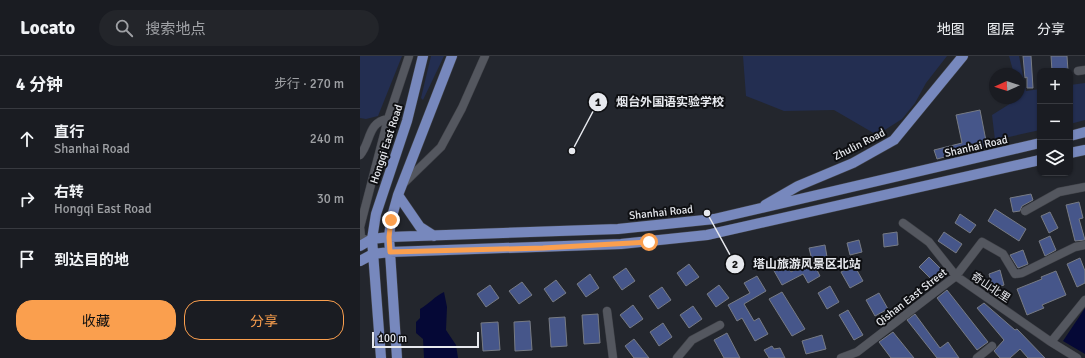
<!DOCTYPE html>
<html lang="zh">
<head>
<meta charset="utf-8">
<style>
	body { margin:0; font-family:Signika,"Noto Sans SC",sans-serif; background:#23252a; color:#f1f3f6 }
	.controls { position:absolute; right:12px; top:12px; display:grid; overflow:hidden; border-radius:8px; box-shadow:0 1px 3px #0004 }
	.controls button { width:36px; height:36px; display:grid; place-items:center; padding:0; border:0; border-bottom:1px solid #383a40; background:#1a1c22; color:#f1f3f6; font:20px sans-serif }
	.compass { position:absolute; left:629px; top:12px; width:36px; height:36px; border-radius:50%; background:#1a1c22; box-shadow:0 1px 3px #0004; rotate:267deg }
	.scale { position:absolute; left:12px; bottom:10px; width:107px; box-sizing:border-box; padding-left:4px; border:2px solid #e7e9ee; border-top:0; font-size:11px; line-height:14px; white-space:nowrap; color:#e7e9ee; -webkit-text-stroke:3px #0e0f12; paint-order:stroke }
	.stop { position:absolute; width:12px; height:12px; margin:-9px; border:3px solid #fa9f4e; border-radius:50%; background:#fff }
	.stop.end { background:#fa9f4e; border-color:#fff; box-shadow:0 1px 4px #0008 }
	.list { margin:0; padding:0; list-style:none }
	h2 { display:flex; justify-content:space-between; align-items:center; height:52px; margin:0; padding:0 16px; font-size:17px }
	h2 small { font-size:13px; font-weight:400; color:#9fa1a5 }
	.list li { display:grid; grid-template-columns:26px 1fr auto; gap:12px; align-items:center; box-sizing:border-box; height:60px; padding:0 16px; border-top:1px solid #383a40 }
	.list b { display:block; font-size:15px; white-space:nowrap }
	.list p { margin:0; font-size:13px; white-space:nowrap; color:#9fa1a5 }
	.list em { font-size:13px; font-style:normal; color:#9fa1a5 }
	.actions { display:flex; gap:8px; padding:12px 16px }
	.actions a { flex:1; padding:9px 0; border:1px solid #fa9f4e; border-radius:16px; text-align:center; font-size:14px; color:#fa9f4e }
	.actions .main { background:#fa9f4e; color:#111 }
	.icon { flex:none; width:22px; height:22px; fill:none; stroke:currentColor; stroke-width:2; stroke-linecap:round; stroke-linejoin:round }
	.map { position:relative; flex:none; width:725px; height:302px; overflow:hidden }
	header { display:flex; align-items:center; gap:24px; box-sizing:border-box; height:56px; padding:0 20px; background:#1a1c22; border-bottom:1px solid #383a40 }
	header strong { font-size:19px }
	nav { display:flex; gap:22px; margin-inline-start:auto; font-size:14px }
	.search { width:280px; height:36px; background:#23252a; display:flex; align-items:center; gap:10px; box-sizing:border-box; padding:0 14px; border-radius:22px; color:#9fa1a5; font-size:15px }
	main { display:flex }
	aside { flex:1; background:#1a1c22 }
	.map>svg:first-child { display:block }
</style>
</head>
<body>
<header>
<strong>Locato</strong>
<div class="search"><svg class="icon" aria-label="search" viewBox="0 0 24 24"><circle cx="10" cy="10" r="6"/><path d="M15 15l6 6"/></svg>搜索地点</div>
<nav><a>地图</a><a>图层</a><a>分享</a></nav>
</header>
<main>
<aside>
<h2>4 分钟<small>步行 · 270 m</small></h2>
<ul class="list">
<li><svg class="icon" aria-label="ahead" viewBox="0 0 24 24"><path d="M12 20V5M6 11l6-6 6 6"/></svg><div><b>直行</b><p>Shanhai Road</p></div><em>240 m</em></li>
<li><svg class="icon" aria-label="right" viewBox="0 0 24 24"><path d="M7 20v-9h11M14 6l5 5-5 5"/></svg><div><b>右转</b><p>Hongqi East Road</p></div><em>30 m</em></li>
<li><svg class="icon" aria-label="arrive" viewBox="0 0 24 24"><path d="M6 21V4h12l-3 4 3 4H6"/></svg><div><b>到达目的地</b></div></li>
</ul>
<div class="actions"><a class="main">收藏</a><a>分享</a></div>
</aside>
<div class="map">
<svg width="725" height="302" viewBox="0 0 725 302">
	<rect width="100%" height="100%" fill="#23262d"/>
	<path fill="#232e51" d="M0,0H42L18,60L6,63L0,62Z
		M71,0H84L63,44L61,42Z
		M383,0H587L566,27L555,47L542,63L517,79L474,54L424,55L386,40Z
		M649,0H659L666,35L680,33V74L635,84L632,59L661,41L659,18H654Z
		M725,27V64L710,68V29Z"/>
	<path fill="#050836" d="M84,236L87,251L86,274L96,289L98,302H64L63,283L56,277V266L60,262V253C69,248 75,240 84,236Z
		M725,252V298L703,285Z"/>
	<path fill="#46568a" stroke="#777b84" d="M663,0H671L673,32H667V21L665,22Z
		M691,0H707L708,15H692Z
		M620,54L627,90L577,103L574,94L602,87L596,59Z
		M671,138L673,144L662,150L660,155L653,156L650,142Z
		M719,146L723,162L719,163L725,184L715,185L706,149Z
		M635,153L666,173L659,185L628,165Z
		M690,156L698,172L689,177L681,160Z
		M600,158L616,169L610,177L595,167Z
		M537,176L538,189L524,191L523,178Z
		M584,176L602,188L596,197L578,185Z
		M690,180L696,194L685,200L679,185Z
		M499,184L502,196L490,199L487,187Z
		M465,189L467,201L452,204L449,192Z
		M663,194L668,208L658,212L650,199Z
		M569,201L584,216L574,226L559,211Z
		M720,202L725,215V227L717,231L707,208Z
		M452,204L460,220L448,227L443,218L422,229L413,213L426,206L431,216Z
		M329,208L339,221L326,230L317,217Z
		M494,209L503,225L490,232L481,216Z
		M266,212L275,225L262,234L253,221Z
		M640,214L644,229L633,233L629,218Z
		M696,215L706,239L682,249L684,252L667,259L657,233L682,223L681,221Z
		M230,218L239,232L226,241L217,228Z
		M397,220L406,235L384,248L394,265L399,262L408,278L395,285L382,262L377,265L368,249L390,237L384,227Z
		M196,224L206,237L193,246L184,233Z
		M162,226L172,239L159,248L149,235Z
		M130,229L139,242L126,251L117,238Z
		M359,229L369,242L356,251L347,238Z
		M470,230L479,246L467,253L458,237Z
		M302,231L311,244L298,253L289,240Z
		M587,234L628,286L617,294L577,242Z
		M422,236L445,273L432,280L409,243Z
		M519,237L528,253L515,260L506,244Z
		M624,247L655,274L657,273L685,302H668L660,293L650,302H640L634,295L644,284L617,252Z
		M273,249L283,263L270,272L260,259Z
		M333,250L342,263L329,272L320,259Z
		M488,254L503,279L494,284L479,259Z
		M238,258L240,287L224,288L222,259Z
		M555,258L580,292L588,286L599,302H577L547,264Z
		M205,261L207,290L191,291L189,262Z
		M170,265L172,294L155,295L154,266Z
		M138,266L140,294L123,295L121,267Z
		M303,267L312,281L299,290L290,276Z
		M533,276L554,302H531L519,286Z
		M367,277L380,302H364L354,284Z
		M462,279L466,293L446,298L442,285Z
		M274,283L289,302H274L265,290Z
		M412,290L414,293L420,292L425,302H409L404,294Z"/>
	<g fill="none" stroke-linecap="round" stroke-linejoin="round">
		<defs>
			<path id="minor" d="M718,15L725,14
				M0,99C11,87 7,66 28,63
				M44,127L81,91L102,52L125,0
				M665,155L699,136L725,131
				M543,167L569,186L596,220L691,286L717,302
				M12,183L5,184L1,181L0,171L28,63L49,0
				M247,255L253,302
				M691,286L725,244
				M317,302L332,284L360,269
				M481,302L497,296L596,220L622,186L643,198L655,218L662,217L715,191L725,189
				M617,302L632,290"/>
			<path id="major" d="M710,80L725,76
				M710,97L725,94
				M38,139L60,171L74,180
				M405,149L438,130L493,107L534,84L603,0
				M0,190L12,183L29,181L258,173L354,163L680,87
				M0,205L13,198L30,196L261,188L347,179L680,104
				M21,302L12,183L16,158L47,65L63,0
				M37,302L29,181L31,164L38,139L92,0"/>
		</defs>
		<use href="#minor" stroke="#414349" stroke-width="9"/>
		<use href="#major" stroke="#414349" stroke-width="11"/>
		<use href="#minor" stroke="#54575f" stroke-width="8"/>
		<use href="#major" stroke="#7788bd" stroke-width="10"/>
	</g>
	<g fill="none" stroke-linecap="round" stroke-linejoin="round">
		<path stroke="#fa9f4e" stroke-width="5" d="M31,164L29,181L30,196L183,192L289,186"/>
	</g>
	<g text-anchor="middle" stroke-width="4" stroke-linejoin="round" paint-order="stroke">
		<g font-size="11" fill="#e7e9ee" stroke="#0e0f12">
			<text transform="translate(26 88) rotate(-72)" y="4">Hongqi East Road</text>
			<text transform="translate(499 88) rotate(-27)" y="4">Zhulin Road</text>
			<text transform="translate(616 90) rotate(-13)" y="4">Shanhai Road</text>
			<text transform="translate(301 156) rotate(-6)" y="4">Shanhai Road</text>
			<text transform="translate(631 231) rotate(34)" y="4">奇山北里</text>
			<text transform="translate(551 241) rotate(-38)" y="4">Qishan East Street</text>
		</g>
	</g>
	<path fill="none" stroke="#e7e9ee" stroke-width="1.5" d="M212 95L238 46M347 157L375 208"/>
	<g fill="#e7e9ee" stroke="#0e0f12" stroke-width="1.5">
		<circle cx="212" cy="95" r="4"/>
		<circle cx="347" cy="157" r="4"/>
		<circle cx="238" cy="46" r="10"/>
		<circle cx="375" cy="208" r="10"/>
	</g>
	<g font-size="12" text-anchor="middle" font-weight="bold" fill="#111">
		<text x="238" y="50">1</text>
		<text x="375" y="212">2</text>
	</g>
	<g font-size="12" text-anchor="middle" font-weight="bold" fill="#e7e9ee" stroke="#0e0f12" stroke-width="4" stroke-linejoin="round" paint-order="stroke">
		<text x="310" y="50">烟台外国语实验学校</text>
		<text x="447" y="212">塔山旅游风景区北站</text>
	</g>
</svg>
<div class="controls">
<button>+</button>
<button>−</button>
<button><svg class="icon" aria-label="layers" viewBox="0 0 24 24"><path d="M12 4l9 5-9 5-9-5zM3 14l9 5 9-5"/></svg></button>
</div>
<svg class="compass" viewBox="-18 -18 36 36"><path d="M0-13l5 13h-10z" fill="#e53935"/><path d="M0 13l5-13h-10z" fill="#9fa1a5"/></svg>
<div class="scale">100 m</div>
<div class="stop" style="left:289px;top:186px"></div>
<div class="stop end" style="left:31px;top:164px"></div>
</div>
</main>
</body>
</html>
